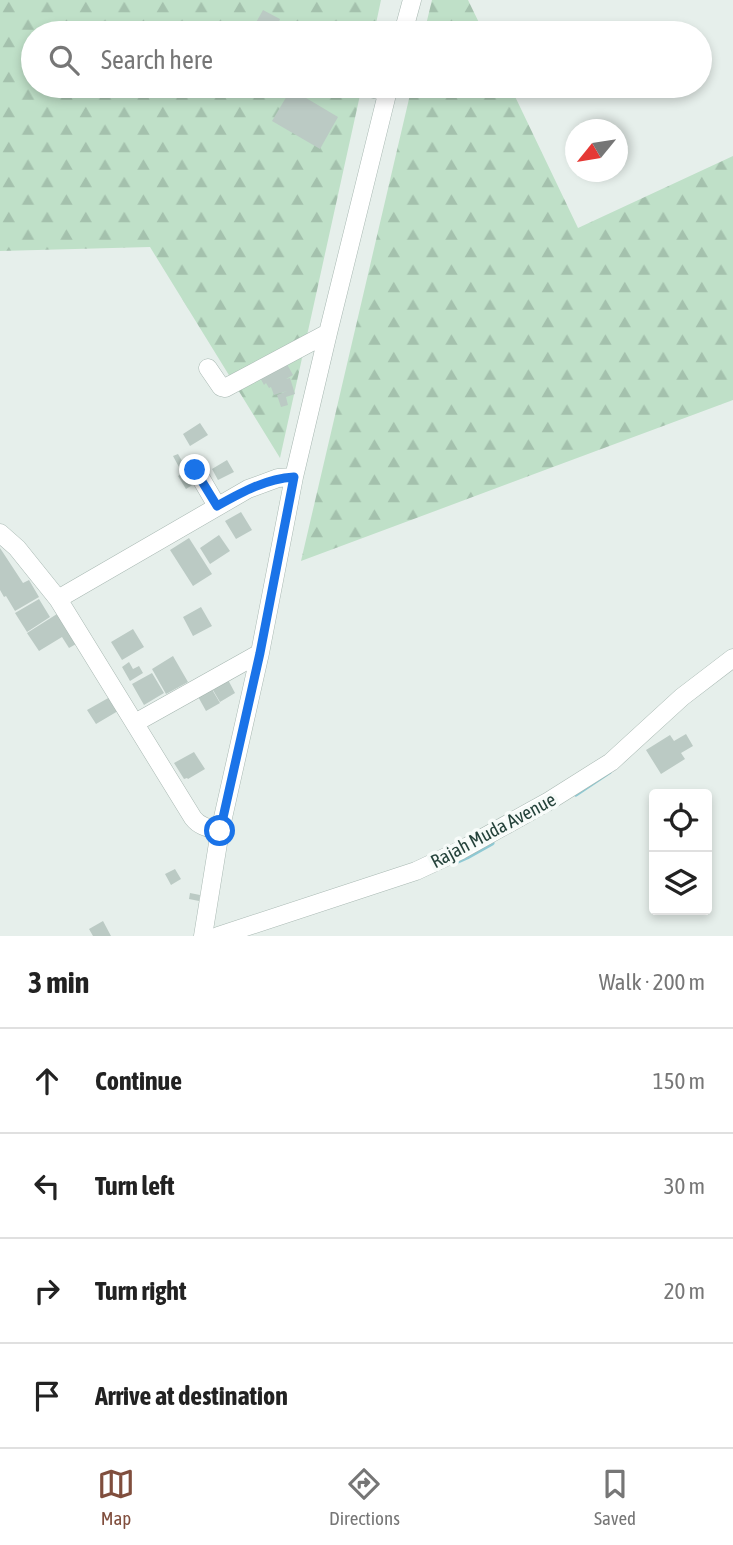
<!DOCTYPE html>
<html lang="en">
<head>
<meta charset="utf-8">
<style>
	body { margin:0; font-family:"Asap Condensed",sans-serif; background:#f6f6f6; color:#222 }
	.controls { position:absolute; right:21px; bottom:21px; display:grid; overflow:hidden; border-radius:7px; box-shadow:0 4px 10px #0003 }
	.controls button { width:63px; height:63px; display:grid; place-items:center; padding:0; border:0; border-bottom:2px solid #e0e0e0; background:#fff; color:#222; font:35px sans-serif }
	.compass { position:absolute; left:565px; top:119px; width:63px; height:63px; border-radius:50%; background:#fff; box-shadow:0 4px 10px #0003; rotate:240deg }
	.stop { position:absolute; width:21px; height:21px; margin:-16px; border:5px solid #1a73e8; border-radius:50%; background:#fff }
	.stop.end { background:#1a73e8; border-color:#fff; box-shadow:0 2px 7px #0008 }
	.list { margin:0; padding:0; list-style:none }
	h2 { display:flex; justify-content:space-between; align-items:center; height:91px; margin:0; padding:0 28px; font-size:30px }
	h2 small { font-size:23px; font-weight:400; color:#767676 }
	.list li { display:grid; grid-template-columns:46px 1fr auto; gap:21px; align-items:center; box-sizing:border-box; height:105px; padding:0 28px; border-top:2px solid #e0e0e0 }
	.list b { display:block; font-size:26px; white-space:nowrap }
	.list em { font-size:23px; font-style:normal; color:#767676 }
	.icon { flex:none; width:38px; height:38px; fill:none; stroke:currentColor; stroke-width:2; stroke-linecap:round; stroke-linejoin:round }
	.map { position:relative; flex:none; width:733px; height:936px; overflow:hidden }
	.search { position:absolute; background:#fff; box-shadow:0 4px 10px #0003; left:21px; right:21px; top:21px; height:77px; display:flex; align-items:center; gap:18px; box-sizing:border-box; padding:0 24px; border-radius:38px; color:#767676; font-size:26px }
	.sheet { height:511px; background:#fff }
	nav { display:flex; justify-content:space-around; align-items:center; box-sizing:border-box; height:98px; border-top:2px solid #e0e0e0; background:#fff; font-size:19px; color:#767676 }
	nav a { display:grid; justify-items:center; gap:4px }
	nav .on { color:#804e3d }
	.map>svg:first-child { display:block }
</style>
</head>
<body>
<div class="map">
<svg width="733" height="936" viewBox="0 0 733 936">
	<defs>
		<pattern id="forest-firs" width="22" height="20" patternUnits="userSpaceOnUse" patternTransform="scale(1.75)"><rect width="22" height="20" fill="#bfe0c8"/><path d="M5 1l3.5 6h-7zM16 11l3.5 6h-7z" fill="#a4c1ad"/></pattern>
	</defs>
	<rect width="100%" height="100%" fill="#e6efeb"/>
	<path fill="url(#forest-firs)" d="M0,0H381L374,33H33V86H362L280,458L150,247L0,251Z
		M432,0H468L484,33H424Z
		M412,86H510L578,228L733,156V400L301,561Z"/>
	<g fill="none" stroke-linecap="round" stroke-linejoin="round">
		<path stroke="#8ec9d4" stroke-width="5" d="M576,794L609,772
			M458,861L467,857L492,843"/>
	</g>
	<path fill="#bbcac4" d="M263,10L280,19L277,27L281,29L279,33H250Z
		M228,86H256L249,98Z
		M291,89L338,117L320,149L272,121Z
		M283,357L293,375L286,379L290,378L295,394L286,397L288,405L281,407L277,395L287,391L274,395L271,387L269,388L266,383L264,385L257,372Z
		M200,423L208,435L190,446L183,434Z
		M178,454L185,466L180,469L173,456Z
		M227,460L234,472L218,480L212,469Z
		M186,471L194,484L186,489L178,476Z
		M241,512L252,530L236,539L225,521Z
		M219,535L230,551L210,564L200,548Z
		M189,538L212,574L193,586L170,550Z
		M0,548L23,583L29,580L39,597L15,611L6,596L4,597L0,590Z
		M39,599L50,617L27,632L15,613Z
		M201,607L212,626L193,636L183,617Z
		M57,614L76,644L69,648L62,637L39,651L27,633Z
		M133,629L144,647L122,660L111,642Z
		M173,656L188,682L166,694L152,669Z
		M129,662L133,669L139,666L143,673L130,681L122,667Z
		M152,673L164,693L144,705L132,684Z
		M226,676L235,693L220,702L210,685Z
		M210,686L220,703L206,711L196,693Z
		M110,697L118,711L96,724L87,710Z
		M686,734L693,746L681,753L685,759L661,774L646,750L670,735L674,741Z
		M194,752L205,769L188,779L187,778L184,779L174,763Z
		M175,869L181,879L171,885L165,874Z
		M190,893L200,895L199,901L189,899Z
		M103,921L111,936H93L89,929Z"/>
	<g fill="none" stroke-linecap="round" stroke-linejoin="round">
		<defs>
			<path id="minor" d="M403,33L412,0
				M360,86L388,92
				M208,368L221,387L225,388L328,333
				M196,470L217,506
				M0,533L17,548L58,599L193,818C200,827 209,828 220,831
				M58,599L248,489L278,478L294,477
				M135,723L260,653
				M203,936L220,831L260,653L294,477L328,333L389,86
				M218,936L416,871L461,850L549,801L611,762L682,697L733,658"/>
		</defs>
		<use href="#minor" stroke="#a8b8b2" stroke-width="19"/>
		<use href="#minor" stroke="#fff" stroke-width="18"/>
	</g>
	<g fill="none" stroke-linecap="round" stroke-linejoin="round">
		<path stroke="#1a73e8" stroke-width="9" d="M195,470L217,506C242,492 265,479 294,477L260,653L220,831"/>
	</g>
	<g text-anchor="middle" stroke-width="7" stroke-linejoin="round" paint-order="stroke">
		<g font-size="19" fill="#24423a" stroke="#f7fbf9">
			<text transform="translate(493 830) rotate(-28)" y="7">Rajah Muda Avenue</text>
		</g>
	</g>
</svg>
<div class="controls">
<button><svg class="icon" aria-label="locate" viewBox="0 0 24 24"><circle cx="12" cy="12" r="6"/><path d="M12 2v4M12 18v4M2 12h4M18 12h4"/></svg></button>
<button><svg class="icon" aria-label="layers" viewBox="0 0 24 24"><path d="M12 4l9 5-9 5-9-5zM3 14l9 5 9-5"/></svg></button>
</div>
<svg class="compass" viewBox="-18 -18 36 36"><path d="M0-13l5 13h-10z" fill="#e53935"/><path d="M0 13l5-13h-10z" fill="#767676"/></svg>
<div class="stop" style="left:220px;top:831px"></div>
<div class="stop end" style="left:195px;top:470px"></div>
<div class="search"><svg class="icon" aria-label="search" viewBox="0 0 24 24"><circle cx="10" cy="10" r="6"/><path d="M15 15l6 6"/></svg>Search here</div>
</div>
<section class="sheet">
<h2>3 min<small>Walk · 200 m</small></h2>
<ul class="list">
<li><svg class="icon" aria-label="ahead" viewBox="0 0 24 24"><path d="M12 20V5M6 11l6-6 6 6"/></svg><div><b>Continue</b></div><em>150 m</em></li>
<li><svg class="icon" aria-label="left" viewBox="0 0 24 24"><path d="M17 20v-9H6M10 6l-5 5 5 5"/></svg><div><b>Turn left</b></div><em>30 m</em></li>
<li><svg class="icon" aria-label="right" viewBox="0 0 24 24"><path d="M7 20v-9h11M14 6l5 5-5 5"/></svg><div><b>Turn right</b></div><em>20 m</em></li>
<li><svg class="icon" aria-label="arrive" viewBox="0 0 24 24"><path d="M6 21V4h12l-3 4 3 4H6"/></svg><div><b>Arrive at destination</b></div></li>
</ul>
</section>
<nav>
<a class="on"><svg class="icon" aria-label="map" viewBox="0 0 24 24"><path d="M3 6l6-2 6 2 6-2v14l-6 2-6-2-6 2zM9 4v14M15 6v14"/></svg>Map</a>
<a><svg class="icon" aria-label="directions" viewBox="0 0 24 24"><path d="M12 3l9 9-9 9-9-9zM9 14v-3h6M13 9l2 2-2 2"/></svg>Directions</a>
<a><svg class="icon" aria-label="saved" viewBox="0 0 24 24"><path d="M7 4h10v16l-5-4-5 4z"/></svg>Saved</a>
</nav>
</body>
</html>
